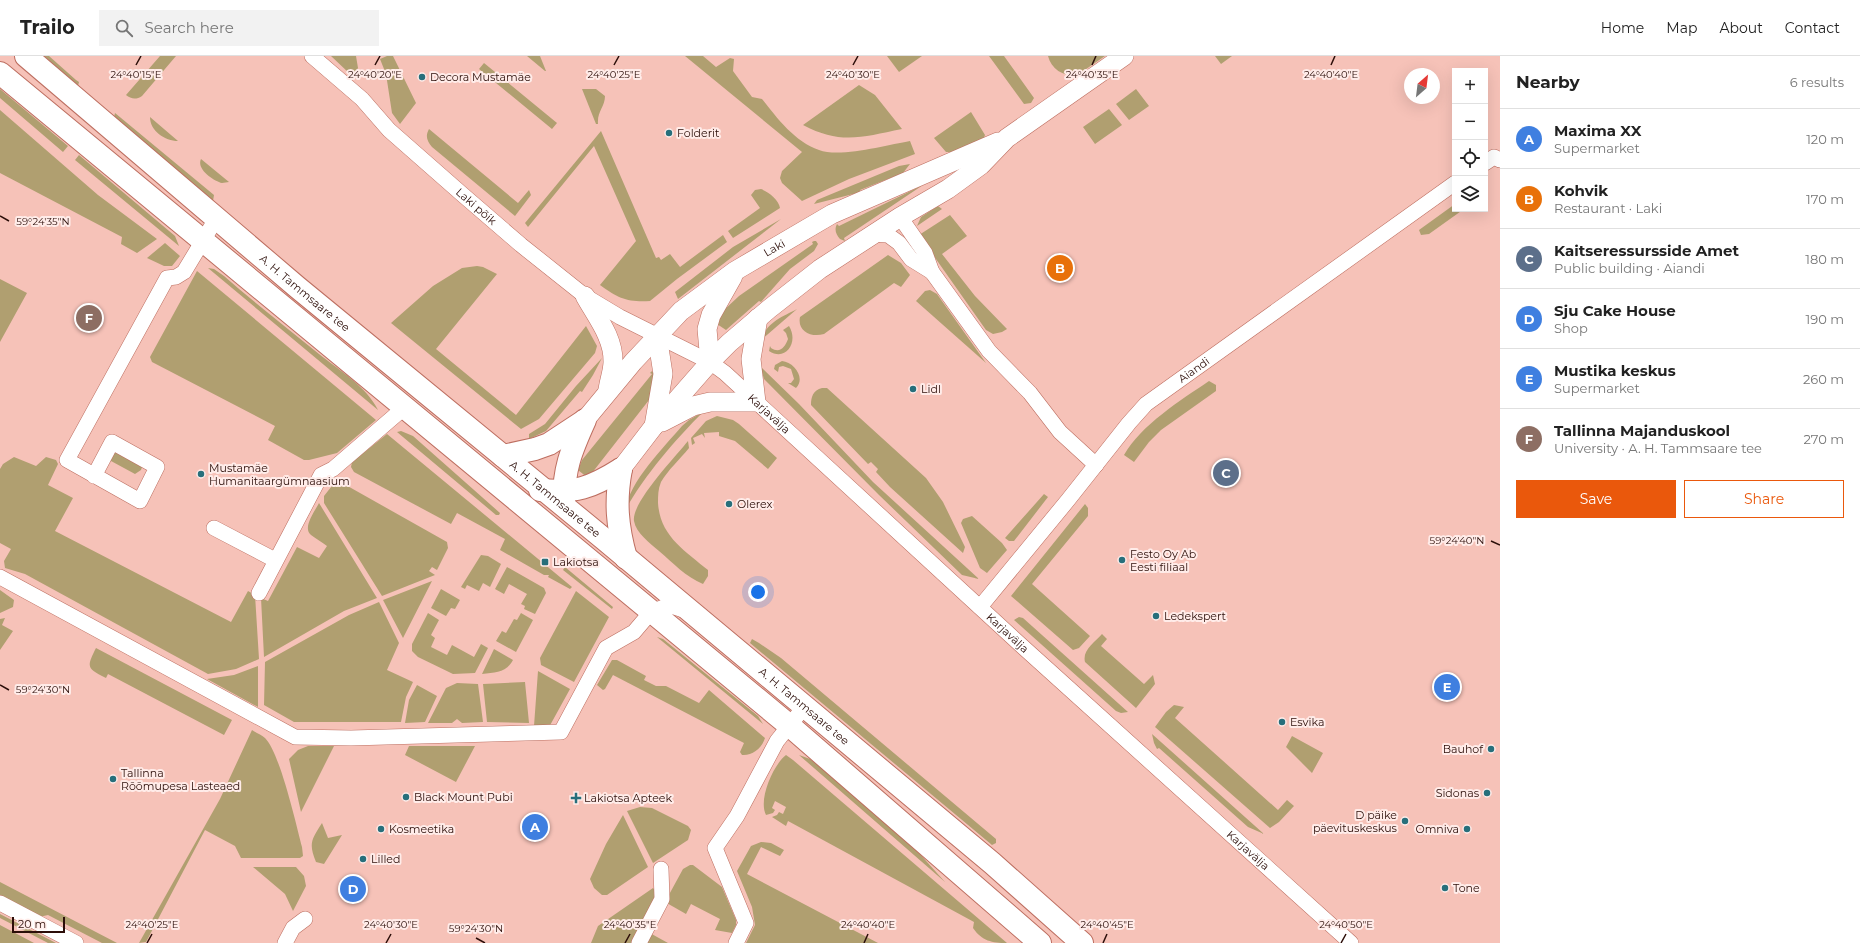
<!DOCTYPE html>
<html lang="en">
<head>
<meta charset="utf-8">
<style>
	body { margin:0; font-family:Montserrat,sans-serif; background:#f2f2f2; color:#222 }
	.controls { position:absolute; right:12px; top:12px; display:grid; overflow:hidden; border-radius:0px; box-shadow:0 4px 16px #0002 }
	.controls button { width:36px; height:36px; display:grid; place-items:center; padding:0; border:0; border-bottom:1px solid #e0e0e0; background:#fff; color:#222; font:20px sans-serif }
	.compass { position:absolute; left:1404px; top:12px; width:36px; height:36px; border-radius:50%; background:#fff; box-shadow:0 4px 16px #0002; rotate:28deg }
	.scale { position:absolute; left:12px; bottom:10px; width:53px; box-sizing:border-box; padding-left:4px; border:2px solid #2c0e09; border-top:0; font-size:11px; line-height:14px; white-space:nowrap; color:#2c0e09; -webkit-text-stroke:3px #ffece9; paint-order:stroke }
	.you { position:absolute; left:758px; top:536px; width:14px; height:14px; margin:-10px; border:3px solid #fff; border-radius:50%; background:#1a73e8; box-shadow:0 0 0 6px #1a73e833 }
	.badge { display:grid; place-items:center; width:26px; height:26px; border-radius:50%; background:#ea580c; color:#fff; font-size:13px; font-weight:700 }
	.pin { position:absolute; translate:-50% -50%; border:2px solid #fff; box-shadow:0 1px 4px #0006 }
	.list { margin:0; padding:0; list-style:none }
	h2 { display:flex; justify-content:space-between; align-items:center; height:52px; margin:0; padding:0 16px; font-size:17px }
	h2 small { font-size:13px; font-weight:400; color:#767676 }
	.list li { display:grid; grid-template-columns:26px 1fr auto; gap:12px; align-items:center; box-sizing:border-box; height:60px; padding:0 16px; border-top:1px solid #e0e0e0 }
	.list b { display:block; font-size:15px; white-space:nowrap }
	.list p { margin:0; font-size:13px; white-space:nowrap; color:#767676 }
	.list em { font-size:13px; font-style:normal; color:#767676 }
	.actions { display:flex; gap:8px; padding:12px 16px }
	.actions a { flex:1; padding:9px 0; border:1px solid #ea580c; border-radius:0px; text-align:center; font-size:14px; color:#ea580c }
	.actions .main { background:#ea580c; color:#fff }
	.icon { flex:none; width:22px; height:22px; fill:none; stroke:currentColor; stroke-width:2; stroke-linecap:round; stroke-linejoin:round }
	.map { position:relative; flex:none; width:1500px; height:887px; overflow:hidden }
	header { display:flex; align-items:center; gap:24px; box-sizing:border-box; height:56px; padding:0 20px; background:#fff; border-bottom:1px solid #e0e0e0 }
	header strong { font-size:19px }
	nav { display:flex; gap:22px; margin-inline-start:auto; font-size:14px }
	.search { width:280px; height:36px; background:#f2f2f2; display:flex; align-items:center; gap:10px; box-sizing:border-box; padding:0 14px; border-radius:0px; color:#767676; font-size:15px }
	main { display:flex }
	aside { flex:1; background:#fff }
	.map>svg:first-child { display:block }
</style>
</head>
<body>
<header>
<strong>Trailo</strong>
<div class="search"><svg class="icon" aria-label="search" viewBox="0 0 24 24"><circle cx="10" cy="10" r="6"/><path d="M15 15l6 6"/></svg>Search here</div>
<nav><a>Home</a><a>Map</a><a>About</a><a>Contact</a></nav>
</header>
<main>
<div class="map">
<svg width="1500" height="887" viewBox="0 0 1500 887">
	<rect width="100%" height="100%" fill="#f6c2b8"/>
	<path fill="#b09f70" d="M44,0H49L76,24L79,26L78,30Z
		M160,0H176L142,40C136,44 131,43 126,39Z
		M331,0H356L358,12L354,18H350Z
		M387,0H393L416,47L400,68L392,57L386,18L380,3Z
		M527,0H540L546,15H545Z
		M685,0H703L716,11L730,2L734,3L733,15L752,41L762,43C777,62 795,86 819,94C840,102 887,89 910,85L915,98L849,123L802,145L782,127L780,122L782,115L802,96Z
		M887,0H922L899,16Z
		M989,0H1004L1034,42L1031,47L1024,48Z
		M1048,0H1105L1076,20C1063,20 1051,13 1048,0Z
		M1215,0H1232L1221,8Z
		M484,7L557,67L552,73L479,13Z
		M859,29L875,39L902,73C862,81 841,89 803,69Z
		M0,33L68,90L63,96L0,42Z
		M582,33H596L605,40C605,51 597,55 598,68H596Z
		M1136,33L1149,50L1129,64L1116,48Z
		M1109,53L1122,69L1095,88L1083,71Z
		M0,54L98,139L157,183L137,197L121,188L122,181L0,117Z
		M971,56L985,79L984,82L953,96H946L934,82Z
		M115,57L214,139L213,145L114,61Z
		M150,61L178,85C165,85 150,75 150,61Z
		M429,73L518,147L529,134L531,139L515,160L432,91C427,85 425,80 429,73Z
		M601,75L656,202L659,201L661,204L670,198L680,211L723,179L727,186L677,223L650,245C627,246 619,243 600,229L636,185L594,90L528,171L525,167Z
		M79,99L175,180L179,190L75,104Z
		M201,103L229,126L222,127C214,125 196,113 201,103Z
		M910,108L903,117L860,134L861,136L814,148L817,144L899,110Z
		M923,129L844,182L845,185L840,183C836,178 834,174 837,168L839,170Z
		M761,133C769,136 779,144 780,152L733,182L728,175L760,152L751,139L755,134Z
		M1455,148V153H1464L1429,178L1421,179L1419,174Z
		M938,150L942,153L917,170L921,161Z
		M950,159L967,180L942,198L975,240L1007,273L1002,276L993,278L986,274L919,179Z
		M781,163L678,243L675,236L733,191Z
		M814,185H816L818,188L814,195L790,213L761,246L759,245L726,274L717,268L724,254L739,240L813,188L812,186Z
		M165,187L180,200L172,210H164L147,202Z
		M888,199L901,207L910,219L901,231L894,227L824,278C811,282 797,275 800,261Z
		M477,210L483,211L497,218L436,293L516,359L586,270L597,290L595,297L539,363L521,373L391,267L433,230L462,212Z
		M208,212L214,213L224,220C255,247 287,272 319,298C339,314 367,331 378,354Z
		M197,215L376,364L337,397L309,404H304L268,384L275,370L152,306L150,301Z
		M0,223L27,237L0,286Z
		M930,234L937,238L986,307L916,245L925,235Z
		M797,253L761,284C767,266 782,261 797,253Z
		M789,270C799,286 786,306 769,295L770,290L771,292C780,298 785,291 788,283L786,277L783,274Z
		M602,302L593,319L582,336L580,335L546,375L529,383V378L545,368L576,330Z
		M782,305C794,306 806,322 796,332L788,327H791L794,323L791,313L783,310L779,311L778,316L774,313L775,309Z
		M760,310L799,348L873,426L979,523L962,519L879,439L764,323Z
		M652,315L654,318L651,338L649,344L588,422L578,414L582,404L652,318L650,317Z
		M1209,325L1216,329V335L1161,374L1149,386L1134,406L1124,399C1141,369 1181,344 1209,325Z
		M822,332H827L926,422L943,446L965,491L963,497L890,431L876,416L878,413L871,406L868,408L811,349C811,341 813,334 822,332Z
		M703,356C676,383 644,420 626,453C628,427 665,390 682,370L689,364Z
		M717,360L733,364L739,368L777,402L768,413L735,385L719,380V376L704,377L705,382L702,378L693,382L695,387L692,389L691,382L706,365Z
		M401,375L413,380L500,457L499,459H496L397,376Z
		M387,378L572,531L570,533L548,521L549,519H544L500,494L505,483L457,457L451,468L354,416L351,411L352,406Z
		M688,385L689,392C680,403 668,414 661,426C658,433 658,440 658,447C660,480 685,495 708,514V520L703,528C686,521 673,507 659,495C650,487 636,477 634,465C631,447 676,400 688,385Z
		M115,394L142,411L141,414L135,418L111,405V402Z
		M14,401L36,410L46,401L56,404L58,408L48,429L73,442L55,475L231,566L248,535L255,539L259,603L236,613L208,618L25,518L5,512L4,505L11,493L0,487V413L3,408Z
		M335,426L344,428L447,486L448,492L437,514L432,511L429,515L435,519L382,540L324,447V440Z
		M1044,438L1048,441L1014,485H1009L1005,482Z
		M319,447L377,542L344,555L264,601L261,542L268,545L297,491L319,502L327,490C322,486 316,483 311,479C302,472 315,455 319,447Z
		M1085,448L1088,452V460L1032,528L1090,580L1079,592L1073,594L1011,540Z
		M972,460L1002,487L1007,494L987,517L980,512L961,467L963,463Z
		M481,499L488,500L501,508L490,531L483,527L479,535L467,529L465,533L461,531Z
		M507,511L544,532L546,537L535,558L524,553L525,550L521,548L527,538L509,528L504,538L495,533Z
		M565,511L613,551L612,553L563,514Z
		M432,525L403,582L383,544Z
		M441,533L460,544L455,553L451,552L446,560L431,552Z
		M0,534L14,544L13,551L0,557Z
		M576,535L609,561L574,626L541,609L540,602Z
		M379,546L399,587L387,614L413,626L406,641L401,666H294L264,649L265,606L349,559Z
		M428,557L439,564L431,579L435,582L431,591L447,599L452,589L474,601L481,588L488,592L475,617L453,618L418,601L412,595V588Z
		M521,557L533,564L516,596L496,585L502,575L506,577L514,563L517,564Z
		M1019,561L1023,562L1128,656L1121,657L1116,655L1014,564Z
		M5,562L2,569L13,575L0,594V563Z
		M1102,578L1107,583L1101,590L1144,628L1153,619L1155,628L1136,652L1085,606C1082,594 1095,586 1102,578Z
		M657,581L663,583L758,660L763,668Z
		M752,583L759,587L781,602L996,783V787L992,789L750,587Z
		M96,592L232,664L224,679L108,618L106,622C87,612 86,612 96,592Z
		M494,593L513,604C506,617 496,616 482,618Z
		M612,604H617L646,620L644,624L656,630H666L699,647L709,634L765,682C762,692 752,700 742,699L740,696L744,687L613,619L605,633L603,634L597,629Z
		M258,610V651L207,623L234,619Z
		M538,615L570,633L548,673L534,670Z
		M525,626L529,667L487,666L483,628Z
		M457,627L478,628L483,666L462,667L457,663L452,667H428L446,632Z
		M417,629L437,640L425,666L405,667L409,644Z
		M1174,649L1184,651L1175,662L1278,754L1287,744L1294,750L1279,766L1270,772L1155,671L1166,656Z
		M252,674C256,677 262,679 265,682C280,697 296,768 302,791L303,800L300,802H241L235,790L205,774L146,886L139,887L220,743Z
		M1152,678L1264,778L1248,771L1159,692L1157,693L1154,687Z
		M1292,680L1323,697L1312,717L1286,691Z
		M308,690H334L301,756L289,703L298,694Z
		M409,690H475L456,726L405,699Z
		M786,699L793,704L1007,887C992,887 982,885 973,872L974,866L788,765L786,770L772,761L777,759L779,756L783,758L786,751L775,745L772,752L775,754L773,757L766,759C758,744 773,709 786,699Z
		M799,699L810,703L817,708L910,787L945,826Z
		M640,751L652,752L688,770L691,774L688,784L653,807L627,755Z
		M623,759L648,811L607,839H602L594,832L590,823L606,788Z
		M322,767L328,782L342,779L324,808L316,806C308,787 312,783 322,767Z
		M761,786L771,787L784,794L780,800L761,791L747,818L878,887H746L755,869L752,851L737,815L751,790Z
		M690,809H693L722,831L736,864V869L732,877L715,874L720,863L691,848L686,858L665,846L683,813Z
		M253,811H296L304,820L306,830L293,855L285,838Z
		M0,826L117,887H102L48,859L39,861L0,841Z
		M653,832L658,838L632,887H591L598,870Z
		M0,858L56,887H48L0,862Z
		M0,869L34,887H0Z
		M648,876L668,887H643Z"/>
	<g fill="none" stroke-linecap="round" stroke-linejoin="round">
		<defs>
			<g id="minor">
				<path id="s1" d="M312,0L362,43L389,74L463,139L521,189L585,240L620,261L710,306L725,317L1023,591L1351,887"/>
				<path d="M1485,107L1494,101L1500,104"/>
				<path d="M900,161L925,197L932,216L989,295L1030,337L1060,376L1096,409"/>
				<path d="M872,178L888,179L899,187L911,203L932,216"/>
				<path d="M94,420L112,386L157,411L140,445L67,404L167,222L176,221L184,216L216,163"/>
				<path d="M214,472L275,504"/>
				<path d="M0,521L295,681L351,682L561,676L606,592L634,576L651,556L664,551H674L686,555"/>
				<path d="M259,537L321,419L333,413L405,351"/>
				<path id="s2" d="M980,551L1068,444L1129,367L1146,348L1455,127"/>
				<path d="M0,847L76,887"/>
				<path d="M285,887L293,872L305,863"/>
				<path d="M639,887L662,843L661,813"/>
				<path d="M736,887L746,867L715,792L737,760L777,685L805,650"/>
			</g>
			<g id="tertiary">
				<path d="M585,240C596,260 614,282 613,306C613,315 609,325 608,334"/>
				<path d="M710,306L707,273L711,259L733,220"/>
				<path id="s3" d="M585,364L633,306L681,255L735,215L832,158L998,86"/>
				<path d="M662,366L693,350L710,346H756L751,303L758,262"/>
				<path d="M654,370L663,318L657,279"/>
				<path d="M621,413L654,370L710,306L729,287L769,253L820,213L900,161L948,133L981,109L1007,82L1124,0"/>
			</g>
			<g id="primary">
				<path id="s4" d="M26,0L297,231L604,483L992,807L1082,887"/>
				<path d="M0,17L790,670L1040,887"/>
				<path d="M503,400L535,393L549,388L584,365"/>
				<path d="M621,413C615,445 617,470 626,502"/>
				<path d="M540,434C576,437 591,432 621,413"/>
				<path d="M564,449C563,414 571,395 585,364"/>
			</g>
		</defs>
		<use href="#minor" stroke="#bd6e60" stroke-width="16"/>
		<use href="#tertiary" stroke="#bd6e60" stroke-width="20"/>
		<use href="#primary" stroke="#bd6e60" stroke-width="24"/>
		<use href="#minor" stroke="#fff" stroke-width="15"/>
		<use href="#tertiary" stroke="#fff" stroke-width="19"/>
		<use href="#primary" stroke="#fff" stroke-width="22"/>
	</g>
	<path fill="none" stroke="#2c0e09" stroke-width="1.5" d="M136,9L141,0M375,9L380,0M614,9L619,0M853,9L858,0M1092,9L1096,0M1331,9L1335,0M0,160L9,165M1491,485L1500,489M0,629L9,634M476,882L485,887M147,887L152,878M386,887L391,878M625,887L630,878M864,887L868,878M1103,887L1107,878M1341,887L1346,878"/>
	<g fill="#276f7b" stroke="#ffece9" stroke-width="1.5">
		<circle cx="422" cy="21" r="4"/>
		<circle cx="669" cy="77" r="4"/>
		<circle cx="913" cy="333" r="4"/>
		<circle cx="201" cy="418" r="4"/>
		<circle cx="729" cy="448" r="4"/>
		<circle cx="1122" cy="504" r="4"/>
		<rect x="541" y="502" width="8" height="8" rx="2"/>
		<circle cx="1156" cy="560" r="4"/>
		<circle cx="1282" cy="666" r="4"/>
		<circle cx="1491" cy="693" r="4"/>
		<circle cx="113" cy="723" r="4"/>
		<circle cx="1487" cy="737" r="4"/>
		<circle cx="406" cy="741" r="4"/>
		<path d="M574 736h4v4h4v4h-4v4h-4v-4h-4v-4h4z"/>
		<circle cx="1405" cy="765" r="4"/>
		<circle cx="381" cy="773" r="4"/>
		<circle cx="1467" cy="773" r="4"/>
		<circle cx="363" cy="803" r="4"/>
		<circle cx="1445" cy="832" r="4"/>
	</g>
	<g text-anchor="middle" stroke-width="4" stroke-linejoin="round" paint-order="stroke">
		<g font-size="11" fill="#2c0e09" stroke="#ffece9" text-anchor="start">
			<text x="430" y="25">Decora Mustamäe</text>
			<text x="677" y="81">Folderit</text>
			<text x="921" y="337">Lidl</text>
			<text x="209" y="416">Mustamäe<tspan x="209" dy="13">Humanitaargümnaasium</tspan></text>
			<text x="737" y="452">Olerex</text>
			<text x="1130" y="502">Festo Oy Ab<tspan x="1130" dy="13">Eesti filiaal</tspan></text>
			<text x="553" y="510">Lakiotsa</text>
			<text x="1164" y="564">Ledekspert</text>
			<text x="1290" y="670">Esvika</text>
			<text x="1483" y="697" text-anchor="end">Bauhof</text>
			<text x="121" y="721">Tallinna<tspan x="121" dy="13">Rõõmupesa Lasteaed</tspan></text>
			<text x="1479" y="741" text-anchor="end">Sidonas</text>
			<text x="414" y="745">Black Mount Pubi</text>
			<text x="584" y="746">Lakiotsa Apteek</text>
			<text x="1397" y="763" text-anchor="end">D päike<tspan x="1397" dy="13">päevituskeskus</tspan></text>
			<text x="389" y="777">Kosmeetika</text>
			<text x="1459" y="777" text-anchor="end">Omniva</text>
			<text x="371" y="807">Lilled</text>
			<text x="1453" y="836">Tone</text>
		</g>
		<g font-size="11" fill="#2c0e09" stroke="#ffece9">
			<text dy="4" stroke="none"><textPath href="#s1" startOffset="223">Laki põik</textPath></text>
			<text dy="4" stroke="none"><textPath href="#s3" startOffset="258">Laki</textPath></text>
			<text dy="4" stroke="none"><textPath href="#s4" startOffset="366">A. H. Tammsaare tee</textPath></text>
			<text dy="4" stroke="none"><textPath href="#s2" startOffset="321">Aiandi</textPath></text>
			<text dy="4" stroke="none"><textPath href="#s1" startOffset="584">Karjavälja</textPath></text>
			<text dy="4" stroke="none"><textPath href="#s4" startOffset="690">A. H. Tammsaare tee</textPath></text>
			<text dy="4" stroke="none"><textPath href="#s1" startOffset="908">Karjavälja</textPath></text>
			<text dy="4" stroke="none"><textPath href="#s4" startOffset="1014">A. H. Tammsaare tee</textPath></text>
			<text dy="4" stroke="none"><textPath href="#s1" startOffset="1232">Karjavälja</textPath></text>
		</g>
	</g>
	<g font-size="10" text-anchor="middle" fill="#2c0e09" stroke="#ffece9" stroke-width="4" stroke-linejoin="round" paint-order="stroke">
		<text x="136" y="22">24°40'15"E</text>
		<text x="375" y="22">24°40'20"E</text>
		<text x="614" y="22">24°40'25"E</text>
		<text x="853" y="22">24°40'30"E</text>
		<text x="1092" y="22">24°40'35"E</text>
		<text x="1331" y="22">24°40'40"E</text>
		<text x="43" y="169">59°24'35"N</text>
		<text x="1457" y="488">59°24'40"N</text>
		<text x="43" y="637">59°24'30"N</text>
		<text x="152" y="872">24°40'25"E</text>
		<text x="391" y="872">24°40'30"E</text>
		<text x="630" y="872">24°40'35"E</text>
		<text x="868" y="872">24°40'40"E</text>
		<text x="1107" y="872">24°40'45"E</text>
		<text x="1346" y="872">24°40'50"E</text>
		<text x="476" y="876">59°24'30"N</text>
	</g>
</svg>
<div class="controls">
<button>+</button>
<button>−</button>
<button><svg class="icon" aria-label="locate" viewBox="0 0 24 24"><circle cx="12" cy="12" r="6"/><path d="M12 2v4M12 18v4M2 12h4M18 12h4"/></svg></button>
<button><svg class="icon" aria-label="layers" viewBox="0 0 24 24"><path d="M12 4l9 5-9 5-9-5zM3 14l9 5 9-5"/></svg></button>
</div>
<svg class="compass" viewBox="-18 -18 36 36"><path d="M0-13l5 13h-10z" fill="#e53935"/><path d="M0 13l5-13h-10z" fill="#767676"/></svg>
<div class="scale">20 m</div>
<div class="you"></div>
<div class="pin badge" style="left:535px;top:771px;background:#3f7fe0">A</div>
<div class="pin badge" style="left:1060px;top:212px;background:#e8710a">B</div>
<div class="pin badge" style="left:1226px;top:417px;background:#5c6f8a">C</div>
<div class="pin badge" style="left:353px;top:833px;background:#3f7fe0">D</div>
<div class="pin badge" style="left:1447px;top:631px;background:#3f7fe0">E</div>
<div class="pin badge" style="left:89px;top:262px;background:#8d6e63">F</div>
</div>
<aside>
<h2>Nearby<small>6 results</small></h2>
<ul class="list">
<li><span class="badge" style="background:#3f7fe0">A</span><div><b>Maxima XX</b><p>Supermarket</p></div><em>120 m</em></li>
<li><span class="badge" style="background:#e8710a">B</span><div><b>Kohvik</b><p>Restaurant · Laki</p></div><em>170 m</em></li>
<li><span class="badge" style="background:#5c6f8a">C</span><div><b>Kaitseressursside Amet</b><p>Public building · Aiandi</p></div><em>180 m</em></li>
<li><span class="badge" style="background:#3f7fe0">D</span><div><b>Sju Cake House</b><p>Shop</p></div><em>190 m</em></li>
<li><span class="badge" style="background:#3f7fe0">E</span><div><b>Mustika keskus</b><p>Supermarket</p></div><em>260 m</em></li>
<li><span class="badge" style="background:#8d6e63">F</span><div><b>Tallinna Majanduskool</b><p>University · A. H. Tammsaare tee</p></div><em>270 m</em></li>
</ul>
<div class="actions"><a class="main">Save</a><a>Share</a></div>
</aside>
</main>
</body>
</html>
